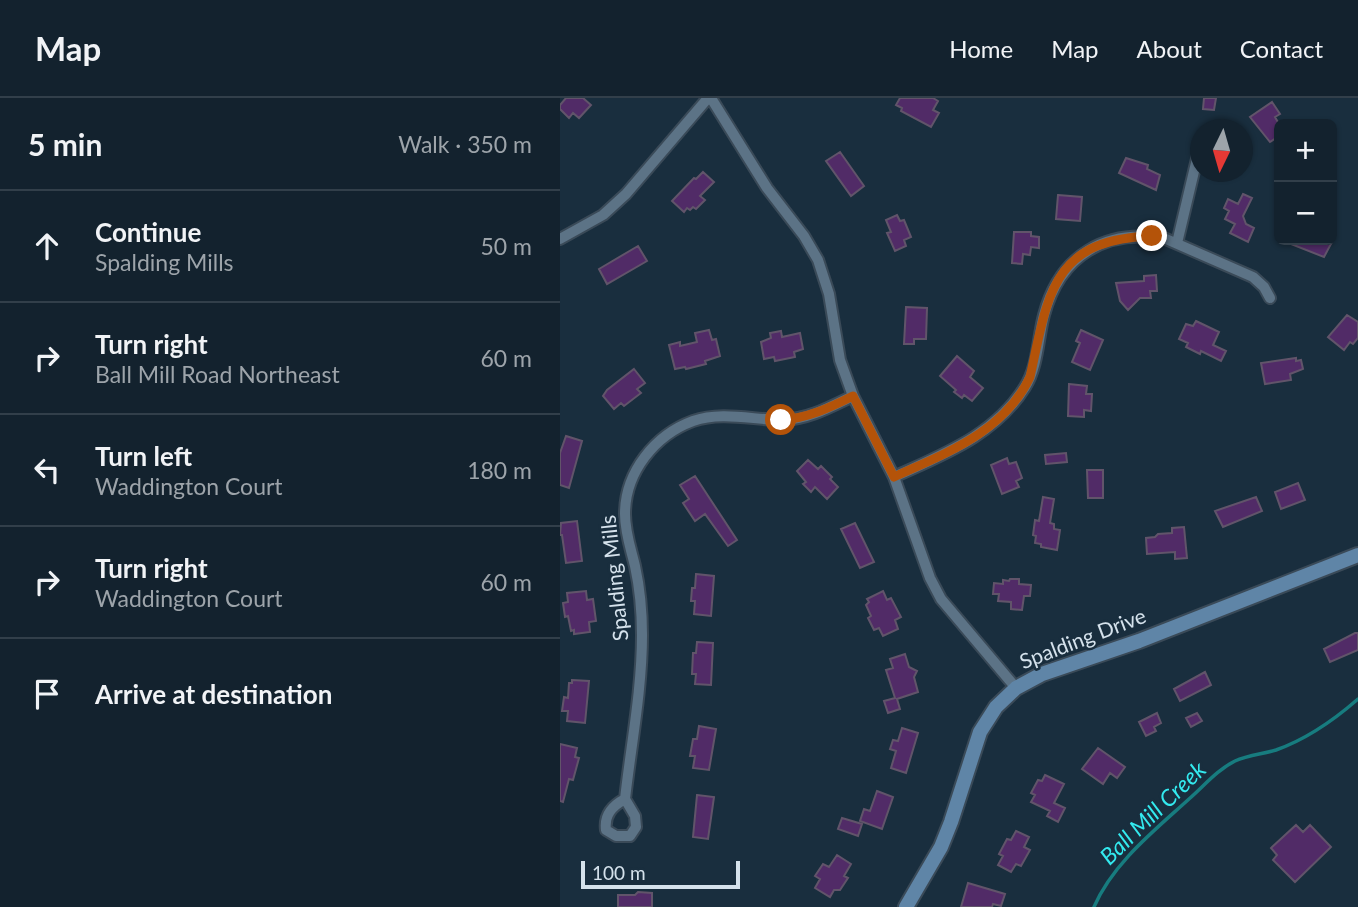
<!DOCTYPE html>
<html lang="en">
<head>
<meta charset="utf-8">
<style>
	body { margin:0; font-family:Lato,sans-serif; background:#202f3a; color:#f1f3f6 }
	.controls { position:absolute; right:21px; top:21px; display:grid; overflow:hidden; border-radius:10px; box-shadow:0 2px 5px #0004 }
	.controls button { width:63px; height:63px; display:grid; place-items:center; padding:0; border:0; border-bottom:2px solid #323f4a; background:#13222e; color:#f1f3f6; font:35px sans-serif }
	.compass { position:absolute; left:630px; top:21px; width:63px; height:63px; border-radius:50%; background:#13222e; box-shadow:0 2px 5px #0004; rotate:185deg }
	.scale { position:absolute; left:21px; bottom:18px; width:159px; box-sizing:border-box; padding-left:7px; border:4px solid #d5e2ec; border-top:0; font-size:19px; line-height:24px; white-space:nowrap; color:#d5e2ec; -webkit-text-stroke:5px #192e3e; paint-order:stroke }
	.stop { position:absolute; width:21px; height:21px; margin:-16px; border:5px solid #b45309; border-radius:50%; background:#fff }
	.stop.end { background:#b45309; border-color:#fff; box-shadow:0 2px 7px #0008 }
	.list { margin:0; padding:0; list-style:none }
	h2 { display:flex; justify-content:space-between; align-items:center; height:91px; margin:0; padding:0 28px; font-size:30px }
	h2 small { font-size:23px; font-weight:400; color:#9da4aa }
	.list li { display:grid; grid-template-columns:46px 1fr auto; gap:21px; align-items:center; box-sizing:border-box; height:112px; padding:0 28px; border-top:2px solid #323f4a }
	.list b { display:block; font-size:26px; white-space:nowrap }
	.list p { margin:0; font-size:23px; white-space:nowrap; color:#9da4aa }
	.list em { font-size:23px; font-style:normal; color:#9da4aa }
	.icon { flex:none; width:38px; height:38px; fill:none; stroke:currentColor; stroke-width:2; stroke-linecap:round; stroke-linejoin:round }
	.map { position:relative; flex:none; width:798px; height:809px; overflow:hidden }
	header { display:flex; align-items:center; gap:42px; box-sizing:border-box; height:98px; padding:0 35px; background:#13222e; border-bottom:2px solid #323f4a }
	header strong { font-size:33px }
	nav { display:flex; gap:38px; margin-inline-start:auto; font-size:24px }
	main { display:flex }
	aside { flex:1; background:#13222e }
	.map>svg:first-child { display:block }
</style>
</head>
<body>
<header>
<strong>Map</strong>
<nav><a>Home</a><a>Map</a><a>About</a><a>Contact</a></nav>
</header>
<main>
<aside>
<h2>5 min<small>Walk · 350 m</small></h2>
<ul class="list">
<li><svg class="icon" aria-label="ahead" viewBox="0 0 24 24"><path d="M12 20V5M6 11l6-6 6 6"/></svg><div><b>Continue</b><p>Spalding Mills</p></div><em>50 m</em></li>
<li><svg class="icon" aria-label="right" viewBox="0 0 24 24"><path d="M7 20v-9h11M14 6l5 5-5 5"/></svg><div><b>Turn right</b><p>Ball Mill Road Northeast</p></div><em>60 m</em></li>
<li><svg class="icon" aria-label="left" viewBox="0 0 24 24"><path d="M17 20v-9H6M10 6l-5 5 5 5"/></svg><div><b>Turn left</b><p>Waddington Court</p></div><em>180 m</em></li>
<li><svg class="icon" aria-label="right" viewBox="0 0 24 24"><path d="M7 20v-9h11M14 6l5 5-5 5"/></svg><div><b>Turn right</b><p>Waddington Court</p></div><em>60 m</em></li>
<li><svg class="icon" aria-label="arrive" viewBox="0 0 24 24"><path d="M6 21V4h12l-3 4 3 4H6"/></svg><div><b>Arrive at destination</b></div></li>
</ul>
</aside>
<div class="map">
<svg width="798" height="809" viewBox="0 0 798 809">
	<rect width="100%" height="100%" fill="#192e3e"/>
	<g fill="none" stroke-linecap="round" stroke-linejoin="round">
		<path stroke="#177c7f" stroke-width="3.5" d="M534,809C553,765 595,732 629,701C644,688 657,672 675,663C688,657 703,656 716,652C747,641 774,622 798,601"/>
	</g>
	<path fill="#512b67" stroke="#61546a" stroke-width="2" d="M6,0H23L31,7L19,20L13,15L9,20L0,11V7Z
		M340,0H373L378,3L373,12L379,15L371,29L341,13L342,10L336,7Z
		M644,0H656L654,12L643,11Z
		M712,4L720,16L715,19L719,26V38L710,44L690,19Z
		M280,54L304,88L291,98L266,63Z
		M566,60L588,67L587,71L600,77L596,92L559,75Z
		M143,74L154,84L140,98L145,102L136,111L133,109L130,112L127,110L124,114L112,103L134,80L136,81Z
		M683,96L692,100L683,118L686,126L694,130L688,144L670,135L675,126L665,121L669,113L664,110L668,101L678,106Z
		M498,97L522,99L520,123L496,121Z
		M337,117L340,123L344,122L351,139L344,142L346,148L335,153L327,135L331,134L326,122Z
		M454,134H471V138L479,139V150L471,149L470,157L463,156L462,166L452,165Z
		M721,142H773L764,159Z
		M78,148L87,163L47,186L39,171Z
		M596,177L597,193H590L591,200H580L568,212L560,203L556,185L584,183V178Z
		M346,209L367,210L366,241H354V246H344Z
		M787,217L798,224V240L793,246L790,244L784,252L768,239Z
		M636,223L659,234L653,247L666,253L661,263L641,253L640,256L626,249L628,245L619,241L626,226L633,228Z
		M149,232L152,242L156,241L160,258L145,263L146,266L126,271L125,269L115,271L109,247L120,244V248L137,244L135,235Z
		M521,232L543,242L530,272L512,264L520,245L516,243Z
		M221,233L222,239L240,235L243,251L234,254L235,259L215,263L214,259L204,261L201,244L211,240L210,235Z
		M397,258L414,273L410,279L423,290L412,303L404,297L402,300L394,294L396,292L380,278Z
		M736,260V263L741,262L743,271L730,276L731,282L705,286L701,265Z
		M74,271L85,285L77,291L81,295L64,308L61,305L54,311L43,298L47,292Z
		M509,286L527,288L526,296H532L531,313L524,312V319L508,318Z
		M6,338L22,343L9,390L0,387V355Z
		M506,355L507,364L486,366L485,357Z
		M447,360L449,366L456,364L462,380L456,383L459,389L442,396L431,367Z
		M248,362L258,371L261,368L272,379L270,381L278,389L267,401L255,389L251,394L243,386L246,384L237,373Z
		M527,372H543V400H528Z
		M135,378L177,442L168,448L145,416L135,423L123,405L129,401L120,387Z
		M738,385L745,402L721,411L715,394Z
		M483,399L494,401L490,425L494,426V431L500,432L497,452L481,449V446L475,445L476,438L473,437L475,422L479,423Z
		M696,399L702,413L663,429L655,413Z
		M17,423L22,463L6,465L2,437H0L1,425Z
		M295,425L314,464L300,470L281,431Z
		M624,429L627,460L615,461V454L587,456L586,440L595,439L598,436L612,435V430Z
		M136,476L154,478L151,518L134,516L135,503H131L132,490H135Z
		M450,481H459V486L471,487L470,498H464L462,512L451,511V504L438,503L439,496H433L434,485L443,486V482L449,483Z
		M26,493L27,502L33,501L36,523L29,524L30,534L14,536V532L11,533L8,518L5,519L3,505L8,504L7,495Z
		M323,493L327,502L331,500L341,519L335,522L338,531L323,538L319,530L314,532L308,520L311,518L306,507L309,504L307,501Z
		M795,535H798V552L770,564L764,551Z
		M137,544L153,545L151,587L135,586L136,576H132L133,555H136Z
		M345,556L349,569L357,573L354,579L358,594L337,601L340,611L328,615L324,603L335,600L326,572L333,570L330,561Z
		M645,574L651,587L620,603L614,591Z
		M12,582L29,583L25,625L7,623L8,613H2L4,599L8,600L9,585H12Z
		M597,615L601,625L594,629L596,633L586,638L579,624Z
		M637,615L642,623L631,629L626,620Z
		M139,628L156,631L149,672L133,670L135,658H130L133,641H137Z
		M342,630L358,635L346,675L331,670L336,653L330,651L333,642L338,643Z
		M0,646L17,650L15,659L19,660L13,682L9,681L3,704L0,703Z
		M538,650L565,669L557,680L550,675L543,686L522,671Z
		M485,677L504,686L494,705L505,710L498,724L487,718L490,713L471,704L475,697L471,695L478,682L482,683Z
		M317,693L333,699L322,731L300,723L304,711L310,713Z
		M137,697L154,699L148,741L133,739Z
		M282,720L302,726L298,738L278,731Z
		M736,727L743,734L750,727L771,749L735,784L713,762L717,757L711,750Z
		M456,733L469,739L464,749L470,752L461,768L456,766L451,774L438,767L443,758L439,756L447,741L451,742Z
		M277,757L291,766L284,778L288,780L280,792H274L270,799L255,790L260,781L255,778L263,766L269,769Z
		M408,785L445,796L441,808L433,806L432,809H401Z
		M78,794L92,795V809H58V797H75Z"/>
	<g fill="none" stroke-linecap="round" stroke-linejoin="round">
		<defs>
			<path id="street" d="M151,0L207,90L244,138L258,162L269,196L280,262L293,298L334,379L370,480L381,501L456,590
				M0,141L43,117L66,96L148,0
				M617,145L640,48
				M334,379C384,356 435,337 465,289C478,269 478,239 484,217C500,157 546,130 606,141L693,179L704,189L710,200
				M65,701C52,708 44,717 46,732L56,738H70L76,729L75,718L65,701C71,647 82,592 82,537C82,514 80,491 75,468C71,451 65,435 65,416C65,374 95,337 133,323C162,313 193,322 223,322C249,321 270,309 293,298"/>
			<path id="secondary" d="M346,809L381,749L391,724L420,634L436,609L456,590L482,576L579,543L798,457"/>
		</defs>
		<use href="#street" stroke="#3a4a58" stroke-width="14"/>
		<use href="#secondary" stroke="#3a4a58" stroke-width="18"/>
		<use href="#street" stroke="#5c7386" stroke-width="10"/>
		<use href="#secondary" stroke="#5f85a7" stroke-width="14"/>
	</g>
	<g fill="none" stroke-linecap="round" stroke-linejoin="round">
		<path stroke="#b45309" stroke-width="9" d="M221,322C248,320 269,310 293,298L334,379C386,355 444,334 470,279C488,198 491,141 592,138"/>
	</g>
	<g text-anchor="middle" stroke-width="5" stroke-linejoin="round" paint-order="stroke">
		<g font-size="21" fill="#d5e2ec" stroke="#192e3e">
			<text transform="translate(55 480) rotate(-96)" y="7">Spalding Mills</text>
			<text transform="translate(523 541) rotate(-21)" y="7">Spalding Drive</text>
		</g>
		<g font-size="23" font-style="italic" fill="#33eaef" stroke="#192e3e">
			<text transform="translate(593 715) rotate(-44)" y="8">Ball Mill Creek</text>
		</g>
	</g>
</svg>
<div class="controls">
<button>+</button>
<button>−</button>
</div>
<svg class="compass" viewBox="-18 -18 36 36"><path d="M0-13l5 13h-10z" fill="#e53935"/><path d="M0 13l5-13h-10z" fill="#9da4aa"/></svg>
<div class="scale">100 m</div>
<div class="stop" style="left:221px;top:322px"></div>
<div class="stop end" style="left:592px;top:138px"></div>
</div>
</main>
</body>
</html>
